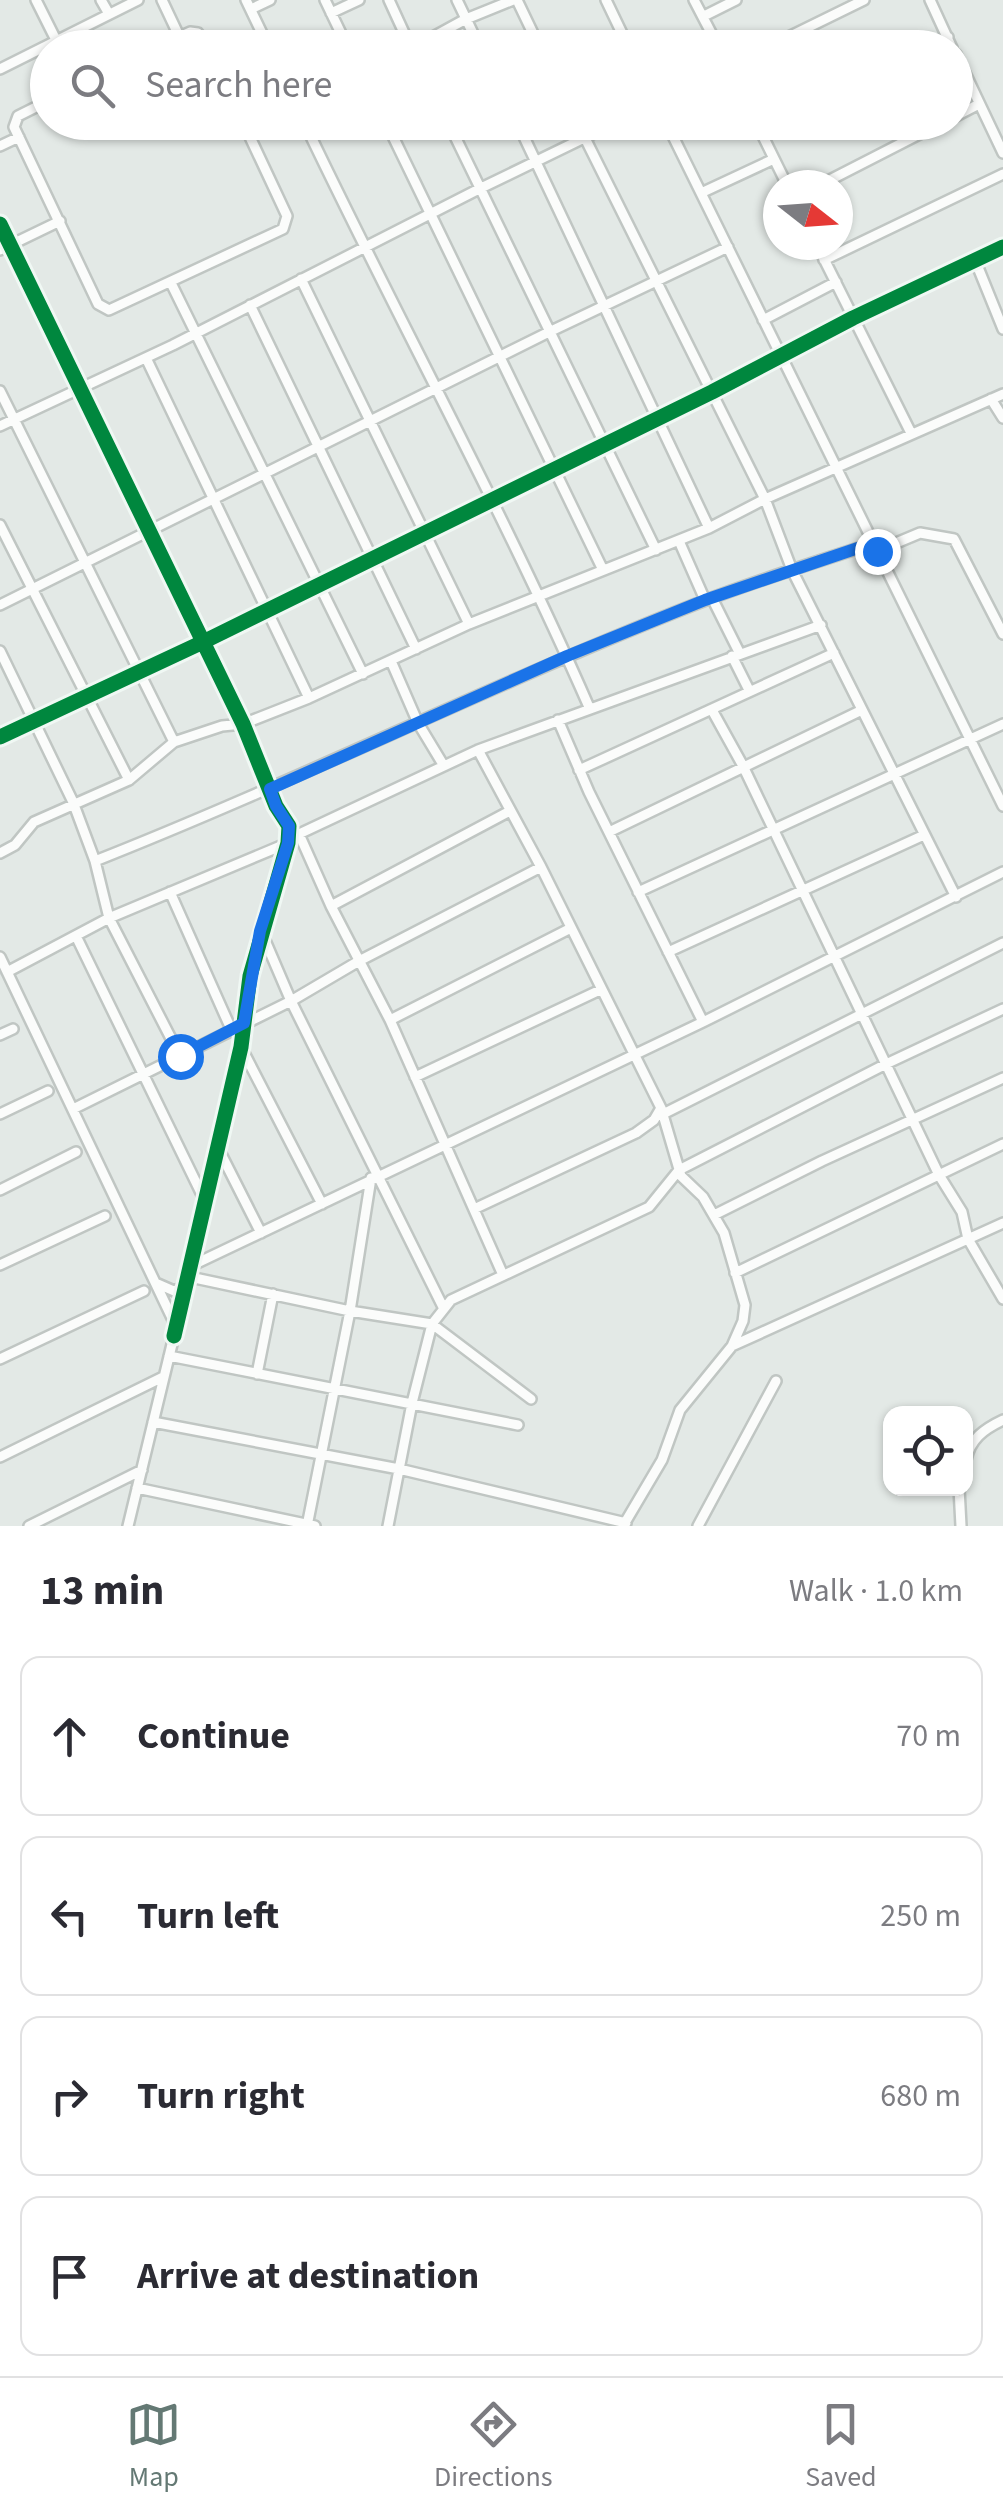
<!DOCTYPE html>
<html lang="en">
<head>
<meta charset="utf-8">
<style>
	body { margin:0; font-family:"Source Sans 3",sans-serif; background:#f2f2f3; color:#2b2b33 }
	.controls { position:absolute; right:30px; bottom:30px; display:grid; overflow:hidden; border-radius:20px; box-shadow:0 2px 8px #0004 }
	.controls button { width:90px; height:90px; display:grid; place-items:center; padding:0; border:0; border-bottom:2px solid #e1e1e2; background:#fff; color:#2b2b33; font:50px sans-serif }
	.compass { position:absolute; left:763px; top:170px; width:90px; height:90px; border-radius:50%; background:#fff; box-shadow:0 2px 8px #0004; rotate:107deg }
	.stop { position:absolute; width:30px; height:30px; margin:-22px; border:8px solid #1a73e8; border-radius:50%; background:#fff }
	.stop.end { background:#1a73e8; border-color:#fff; box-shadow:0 2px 10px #0008 }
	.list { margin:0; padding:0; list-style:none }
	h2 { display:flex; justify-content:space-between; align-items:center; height:130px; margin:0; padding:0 40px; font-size:42px }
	h2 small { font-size:32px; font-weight:400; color:#7c7c81 }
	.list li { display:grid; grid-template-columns:65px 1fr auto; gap:30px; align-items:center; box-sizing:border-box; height:160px; margin:0 20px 20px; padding:0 20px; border:2px solid #e1e1e2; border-radius:20px }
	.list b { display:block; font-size:38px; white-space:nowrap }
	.list em { font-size:32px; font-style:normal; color:#7c7c81 }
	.icon { flex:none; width:55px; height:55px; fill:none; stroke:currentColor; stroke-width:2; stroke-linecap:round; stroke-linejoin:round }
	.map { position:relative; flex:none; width:1003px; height:1526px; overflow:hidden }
	.search { position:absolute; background:#fff; box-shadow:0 2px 8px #0004; left:30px; right:30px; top:30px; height:110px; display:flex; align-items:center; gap:25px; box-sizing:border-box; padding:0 35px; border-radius:55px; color:#7c7c81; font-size:38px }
	.sheet { height:850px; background:#fff }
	nav { display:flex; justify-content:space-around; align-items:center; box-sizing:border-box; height:140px; border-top:2px solid #e1e1e2; background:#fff; font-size:28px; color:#7c7c81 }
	nav a { display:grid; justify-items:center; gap:5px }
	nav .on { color:#647974 }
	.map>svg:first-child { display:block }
</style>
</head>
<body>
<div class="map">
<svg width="1003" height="1526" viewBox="0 0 1003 1526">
	<rect width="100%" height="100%" fill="#e3e9e6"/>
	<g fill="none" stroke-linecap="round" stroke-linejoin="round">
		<defs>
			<path id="minor" d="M36,0L56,40
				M101,0L109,14
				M162,0L179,36
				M246,0L269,48
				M325,0L348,48
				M389,0L411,48
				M457,0L480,48
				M517,0L540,48
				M606,0L629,48
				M694,0L719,48
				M930,0L952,48
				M251,9L270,0
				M331,13L359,0
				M704,16L736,0
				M155,48L190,32L198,33L207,48
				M413,48L466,19L513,0
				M766,48L864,0
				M928,48L948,37
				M956,54L1003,153
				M0,69L138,0
				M48,101L18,116L14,127L98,304L109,310L283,229L287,216L243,122
				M956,116L979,104
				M304,122C397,318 502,508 589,707
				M386,122L603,570
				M448,122L656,550
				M517,122L709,528
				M577,122L765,499L792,570L956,897
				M666,122L1003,806
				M756,122L787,185
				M761,133L781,122
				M0,146L19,137
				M820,185L943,122
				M701,193L774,159
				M0,224L243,724L276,806L289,826L288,843L250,976L241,1047L174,1336
				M817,245L911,433
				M0,250L60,221
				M824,260L1003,174
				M975,260L1003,329
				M301,279L469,624
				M171,283L363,674
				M250,305L416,649
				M763,320L836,282
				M146,358L309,698
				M0,391L174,742
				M991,399L1003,418
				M0,426L173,345L481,188L617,122
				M0,525L129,780
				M679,541L705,600
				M712,598L740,654
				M0,605L549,332L728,247
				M0,651L73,802L95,861L109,918L180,1056
				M732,656L749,690
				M391,661L418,723L444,766
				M712,710L743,766L939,1175L962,1212L968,1239L1003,1299
				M558,720L589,792L703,1022
				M0,737L203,642L712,392L853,318L1003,247
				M478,750L541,867L661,1108L681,1176L703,1197L724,1233L745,1305L743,1321L732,1346
				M579,770L834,653
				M609,832L862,710
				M299,834L331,906L390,1020L503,1275
				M0,853L15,845L34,822L129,780L174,742L222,726L243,724L309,698L469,624L709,528L765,499L1003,394
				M95,861C300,780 496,682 701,602C753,582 806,565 859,548L877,551L920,533L954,539L1003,634
				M170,892L231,1029
				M638,892L1003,724
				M331,906L510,811
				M261,931L291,1001L443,1307
				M76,936L206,1203
				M668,952L924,835
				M0,957L173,1320L174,1336L128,1526
				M7,972L109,918L288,843L299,834L478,750L821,625
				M390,1020L571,928
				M0,1035L13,1029
				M241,1047L322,1204
				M415,1077L600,990
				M73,1109L291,1001L359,961L541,867
				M0,1114L48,1091
				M663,1114L1003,943
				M218,1148L261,1233
				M0,1190L76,1152
				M474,1209L636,1133L654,1120L661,1108
				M714,1215L822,1161L1003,1078
				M0,1265L105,1216
				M193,1265L703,1022L1003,872
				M735,1273L1003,1144
				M158,1284L174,1291L185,1286L190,1277L350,1311L432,1324L531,1399
				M169,1356L518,1425
				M0,1359L144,1291
				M257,1374L273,1294
				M153,1422L399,1469L626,1523
				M0,1457L163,1377
				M966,1460C970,1439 984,1429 1003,1420
				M137,1488L315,1526
				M959,1488L961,1526
				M29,1526L142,1470
				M307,1526L350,1311L371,1178
				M388,1526L412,1403L432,1324L451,1300L649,1207L679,1170L886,1064L1003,1009
				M623,1526L662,1460L680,1410L732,1346L1003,1223
				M698,1526L776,1381"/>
		</defs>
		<use href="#minor" stroke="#c0c6c3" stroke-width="14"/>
		<use href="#minor" stroke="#fbfcfb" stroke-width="9"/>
		<defs>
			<path id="cycleway" d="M0,224L243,724L276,806L289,826L288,843L250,976L241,1047L174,1336
				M0,737L203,642L712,392L853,318L1003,247"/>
		</defs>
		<use href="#cycleway" stroke="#f0f8f4" stroke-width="21"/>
		<use href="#cycleway" stroke="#00873e" stroke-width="15"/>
	</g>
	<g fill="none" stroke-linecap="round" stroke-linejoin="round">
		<path stroke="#1a73e8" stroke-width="12" d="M180,1056L244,1023L260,931L288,843L289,826L276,806L270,789L567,656L705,600L858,548L877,551"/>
	</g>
</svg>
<div class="controls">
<button><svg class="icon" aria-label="locate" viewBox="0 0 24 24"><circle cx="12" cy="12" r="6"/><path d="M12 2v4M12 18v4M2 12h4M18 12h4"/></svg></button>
</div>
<svg class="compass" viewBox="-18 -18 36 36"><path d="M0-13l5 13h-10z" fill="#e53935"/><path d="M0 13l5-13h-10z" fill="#7c7c81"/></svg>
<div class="stop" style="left:180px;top:1056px"></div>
<div class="stop end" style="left:877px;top:551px"></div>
<div class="search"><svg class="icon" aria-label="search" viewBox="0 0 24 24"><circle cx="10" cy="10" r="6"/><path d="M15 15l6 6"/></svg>Search here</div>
</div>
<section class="sheet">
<h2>13 min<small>Walk · 1.0 km</small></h2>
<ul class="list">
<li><svg class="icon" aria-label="ahead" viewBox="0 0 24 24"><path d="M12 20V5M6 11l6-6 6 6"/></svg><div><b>Continue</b></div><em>70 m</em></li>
<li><svg class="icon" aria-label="left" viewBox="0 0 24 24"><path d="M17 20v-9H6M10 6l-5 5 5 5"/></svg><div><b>Turn left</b></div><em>250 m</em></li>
<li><svg class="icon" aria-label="right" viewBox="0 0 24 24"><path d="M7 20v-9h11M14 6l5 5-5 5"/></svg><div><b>Turn right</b></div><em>680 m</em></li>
<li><svg class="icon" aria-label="arrive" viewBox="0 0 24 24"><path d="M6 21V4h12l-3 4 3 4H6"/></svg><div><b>Arrive at destination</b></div></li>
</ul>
</section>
<nav>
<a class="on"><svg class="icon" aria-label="map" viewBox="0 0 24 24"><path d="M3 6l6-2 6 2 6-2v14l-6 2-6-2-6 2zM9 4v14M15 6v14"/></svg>Map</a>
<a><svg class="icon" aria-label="directions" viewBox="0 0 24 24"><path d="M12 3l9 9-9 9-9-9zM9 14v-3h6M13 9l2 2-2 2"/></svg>Directions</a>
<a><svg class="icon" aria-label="saved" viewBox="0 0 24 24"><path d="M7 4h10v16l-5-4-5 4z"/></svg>Saved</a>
</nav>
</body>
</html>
